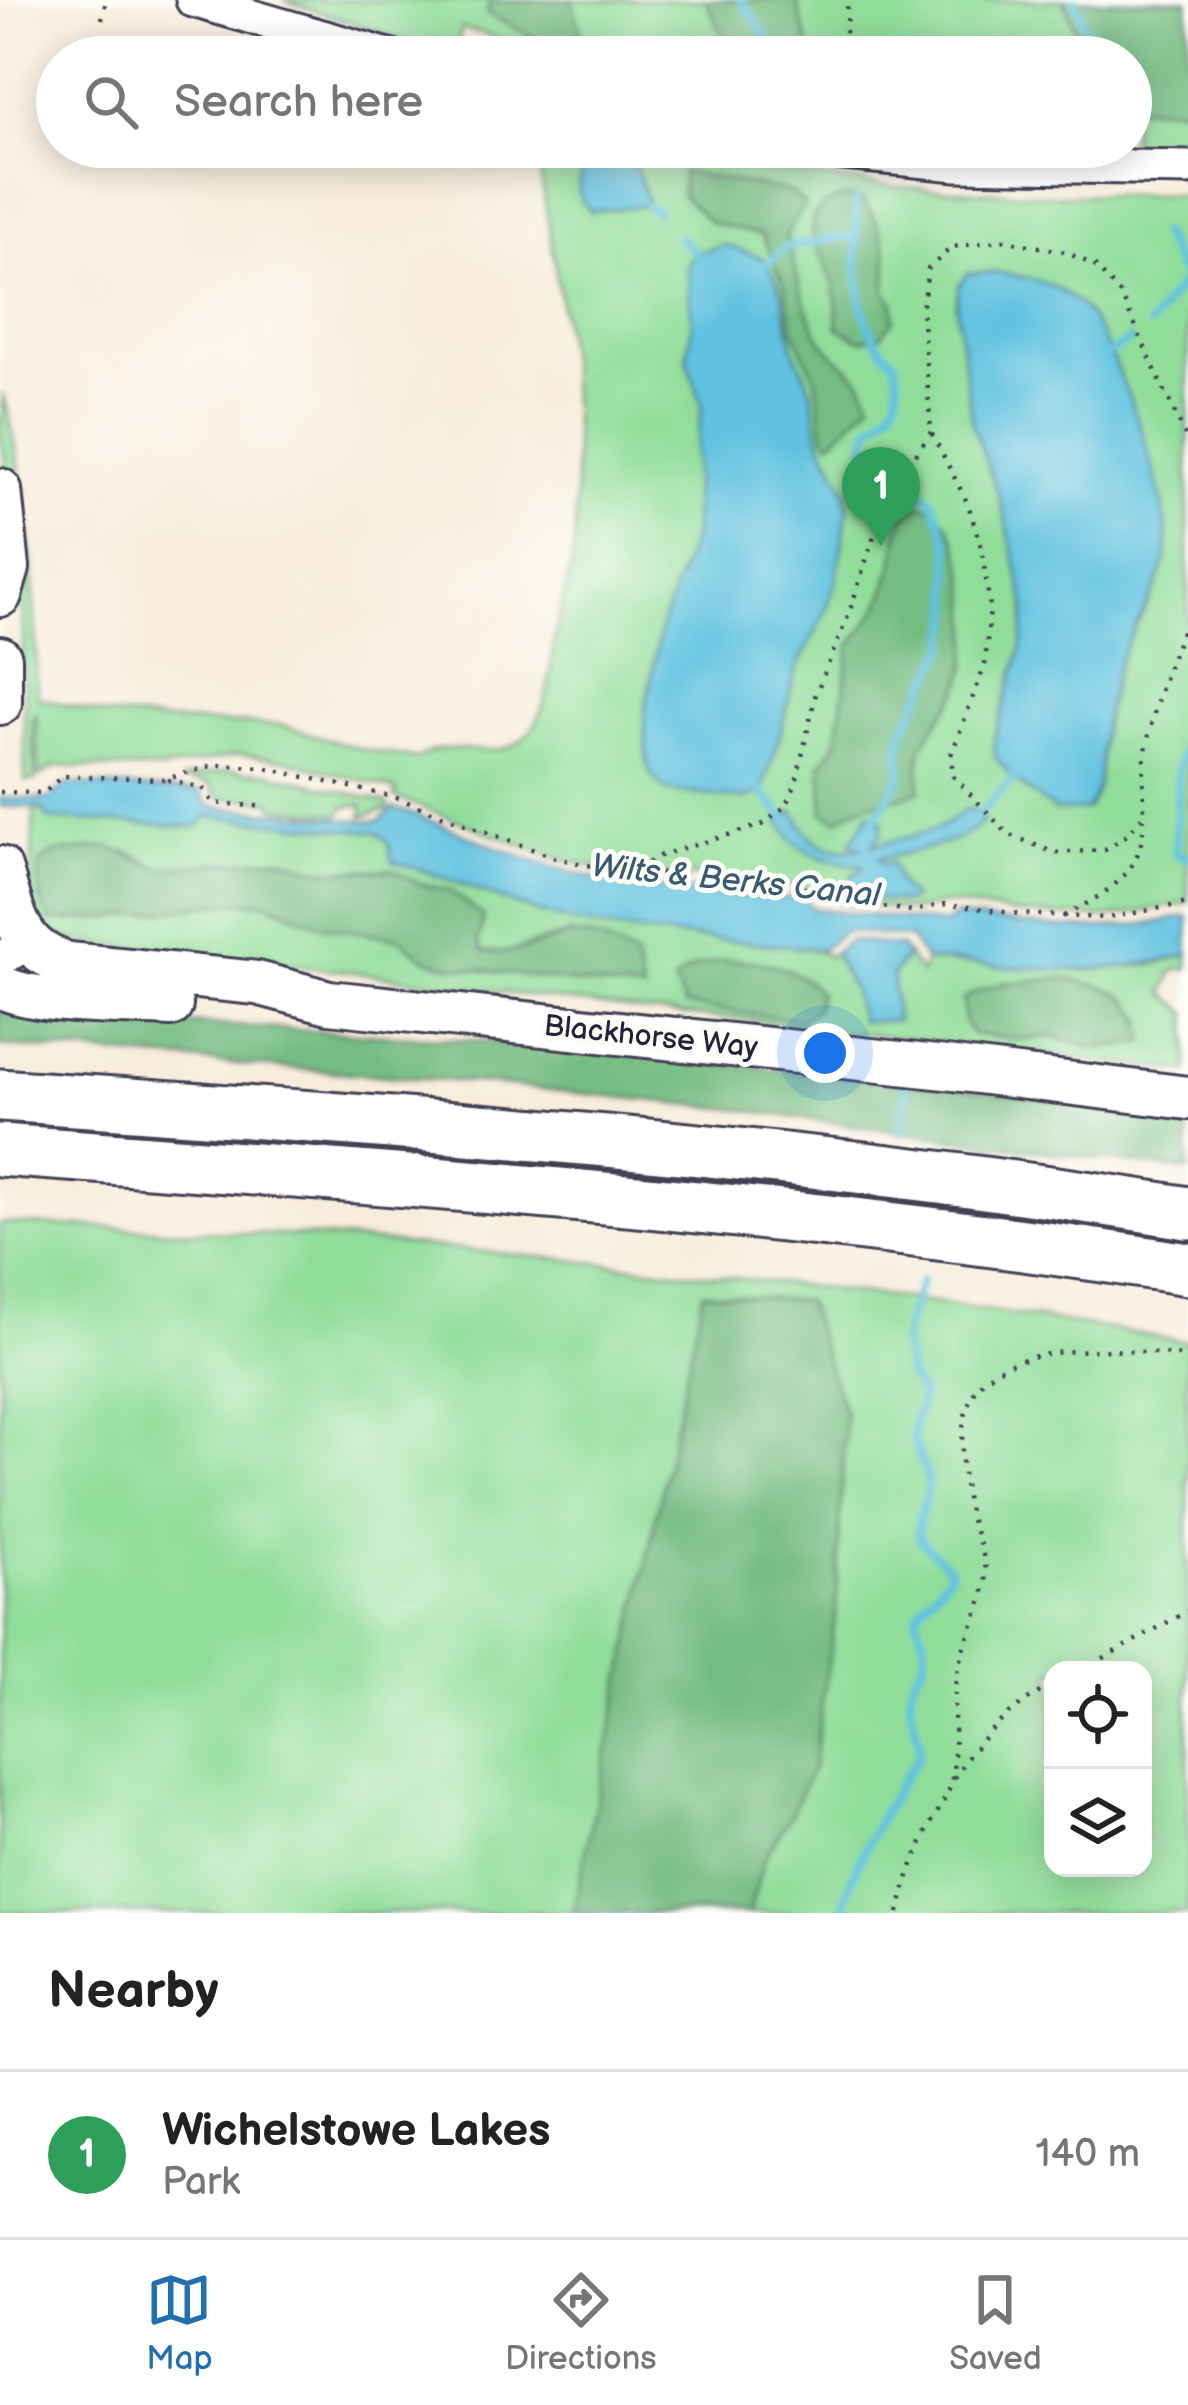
<!DOCTYPE html>
<html lang="en">
<head>
<meta charset="utf-8">
<style>
	body { margin:0; font-family:"Balsamiq Sans",sans-serif; background:#f2f2f2; color:#222 }
	.controls { position:absolute; right:36px; bottom:36px; display:grid; overflow:hidden; border-radius:24px; box-shadow:0 6px 30px #0003 }
	.controls button { width:108px; height:108px; display:grid; place-items:center; padding:0; border:0; border-bottom:3px solid #e0e0e0; background:#fff; color:#222; font:60px sans-serif }
	.you { position:absolute; left:825px; top:1053px; width:42px; height:42px; margin:-30px; border:9px solid #fff; border-radius:50%; background:#1a73e8; box-shadow:0 0 0 18px #1a73e833 }
	.badge { display:grid; place-items:center; width:78px; height:78px; border-radius:50%; background:#1f6fb2; color:#fff; font-size:39px; font-weight:700 }
	.pin { position:absolute; translate:-50% -99px; filter:drop-shadow(0 3px 6px #0008) }
	.pin::after { content:''; position:absolute; top:63px; width:42px; height:36px; background:inherit; clip-path:polygon(0 0,100% 0,50% 100%) }
	.list { margin:0; padding:0; list-style:none }
	h2 { display:flex; justify-content:space-between; align-items:center; height:156px; margin:0; padding:0 48px; font-size:51px }
	h2 small { font-size:39px; font-weight:400; color:#767676 }
	.list li { display:grid; grid-template-columns:78px 1fr auto; gap:36px; align-items:center; box-sizing:border-box; height:168px; padding:0 48px; border-top:3px solid #e0e0e0 }
	.list b { display:block; font-size:45px; white-space:nowrap }
	.list p { margin:0; font-size:39px; white-space:nowrap; color:#767676 }
	.list em { font-size:39px; font-style:normal; color:#767676 }
	.icon { flex:none; width:66px; height:66px; fill:none; stroke:currentColor; stroke-width:2; stroke-linecap:round; stroke-linejoin:round }
	.map { position:relative; flex:none; width:1188px; height:1913px; overflow:hidden }
	.search { position:absolute; background:#fff; box-shadow:0 6px 30px #0003; left:36px; right:36px; top:36px; height:132px; display:flex; align-items:center; gap:30px; box-sizing:border-box; padding:0 42px; border-radius:66px; color:#767676; font-size:45px }
	.sheet { height:324px; background:#fff }
	nav { display:flex; justify-content:space-around; align-items:center; box-sizing:border-box; height:168px; border-top:3px solid #e0e0e0; background:#fff; font-size:33px; color:#767676 }
	nav a { display:grid; justify-items:center; gap:6px }
	nav .on { color:#1f6fb2 }
	.map>svg:first-child { display:block }
</style>
</head>
<body>
<div class="map">
<svg width="1188" height="1913" viewBox="0 0 1188 1913">
	<rect width="100%" height="100%" fill="#fdfcf7"/>
	<filter id="ink" filterUnits="userSpaceOnUse"><feTurbulence type="fractalNoise" baseFrequency=".00833" numOctaves="2"/><feDisplacementMap in="SourceGraphic" scale="24" xChannelSelector="R" yChannelSelector="G"/><feConvolveMatrix kernelMatrix="1 2 1 2 8 2 1 2 1" color-interpolation-filters="sRGB"/></filter>
	<filter id="wash" filterUnits="userSpaceOnUse"><feTurbulence type="fractalNoise" baseFrequency=".004" numOctaves="4" result="noise"/><feDisplacementMap in="SourceGraphic" scale="48" xChannelSelector="R" yChannelSelector="G"/><feGaussianBlur stdDeviation="2.7" result="paint"/><feColorMatrix in="noise" values="0 0 0 0 0 0 0 0 0 0 0 0 0 0 0 0 0 1.4 0 .05"/><feComposite in="paint" operator="in"/></filter>
	<g filter="url(#wash)">
		<rect width="100%" height="100%" fill="#f8eddc"/>
		<path fill="#90dd9a" stroke="#59806a" stroke-width="3" fill-rule="evenodd" d="M283,0H491L487,13L585,50L572,0H706L727,45L738,57H493L498,38L462,28L454,57Z
			M796,0H1064L1085,57H812Z
			M1131,107L1188,108V147L1131,146Z
			M522,147H621L717,164L896,187L1053,195H1188V903L1107,918L1019,914L946,904L912,911L843,902L800,887L586,865L553,857L394,797L397,791L386,787L286,760L242,754L161,770L56,766L39,777L36,714L33,718L35,781H25L22,570L0,431L3,393C30,490 36,596 37,697L104,715L162,721L281,725L357,748L418,759C449,733 499,769 529,733C550,707 550,667 555,636C561,600 575,565 575,528C579,409 560,290 540,173L533,158Z
			M229,770L269,773L388,803V809L362,817L363,805L346,806L340,815L276,808L270,801L217,797L210,784L182,779Z
			M34,808L207,816L377,832L388,842L393,861C441,874 486,896 534,911C581,926 632,932 681,936C709,938 811,940 828,957L833,953L852,988L896,1021L892,975L907,955L921,973L926,961L1088,970L1154,964L1188,955V969H1175L1164,992L1188,1013V1072L750,1020L648,1012L354,972L83,943L45,931L30,905ZM126,851L160,868L280,858L322,870H394L417,883L451,891L484,917L478,940L482,951L502,954L571,933L643,992L446,965L426,959L398,938L324,926L265,902L220,903L114,918L50,921ZM1063,978C1097,984 1123,991 1144,1020L1132,1045L1091,1048L1050,1036L1024,1040L973,1034L1003,982L1027,983Z
			M0,1223C109,1229 219,1230 328,1238C615,1261 904,1294 1188,1342V1913H0ZM1053,1670H1143V1868H1053Z"/>
		<path fill="#74bc82" stroke="#4b6f5e" stroke-width="3" d="M491,0H572L586,51L541,41L487,14Z
			M706,0H796L812,57H738L727,45Z
			M1064,0H1188V108L1131,107V57H1085Z
			M682,172L791,192L805,205L786,235C795,268 803,306 819,336C835,365 862,367 871,403L831,442L824,435L817,383L793,329L785,287L762,235L711,223L682,195Z
			M844,197L862,199C883,227 893,256 885,290L894,303V320L880,336L860,340L838,328C837,313 837,295 832,280C819,245 789,211 844,197Z
			M921,504C972,516 977,639 963,680C954,705 935,721 924,744C917,757 920,775 920,790C888,807 871,795 837,820L824,812L821,765L837,741L850,647L880,605L894,564L900,526L909,510Z
			M109,847L160,868L281,858L322,870H394L417,883L451,891L484,917L478,940L482,951C554,961 557,906 636,959L643,992L446,965L426,959L398,938L324,926L265,902L220,903L114,918L50,921C38,904 37,883 40,864L53,853Z
			M723,960C759,960 793,964 819,992L816,1009L800,1020L685,1006L674,983C686,967 704,964 723,960Z
			M1062,978C1105,986 1145,992 1144,1043L1091,1048L1051,1036L1024,1040L972,1034L964,1021L963,999C995,979 1027,983 1062,978Z
			M0,1012L519,1043L959,1088L1188,1118V1171L742,1110L491,1084L0,1046Z
			M703,1292L806,1301L845,1414L836,1610L813,1765L790,1817L764,1858L749,1913H573Z"/>
		<path fill="#61c2e0" stroke="#42728e" stroke-width="3" d="M591,158L637,168L648,206L590,211C573,193 576,177 591,158Z
			M724,245L761,257L773,273L782,293L793,347L812,391L819,437L846,490L848,506L837,579L824,616L796,670L777,747L762,792L745,799L667,791L650,774L647,760L644,716L661,626L693,537L695,454L702,406L687,358L692,325L687,265L696,253Z
			M990,272C1026,276 1056,281 1082,308C1115,343 1173,502 1167,549C1162,594 1125,632 1115,676C1109,700 1102,725 1101,749C1099,773 1101,790 1086,810L1055,811L1013,779L995,757L994,738L1022,647L1026,605L1002,505L972,423L956,304L959,285L967,274Z
			M68,784L200,791L210,806L365,821H379L394,808C453,826 508,856 567,871C644,892 726,893 805,899L812,908L945,924L955,916C1041,928 1103,936 1188,916V955C1130,970 1070,972 1010,967C982,965 954,960 925,961L910,938L845,931L821,950C740,939 659,939 579,923C514,909 456,878 392,861L388,842L377,832L208,816L197,827L49,819L40,808L0,806V798L49,799Z
			M973,809L984,821C961,846 911,852 878,859L883,864L891,862L900,886L912,898L906,903L856,897L850,888L853,874L862,870V865C830,863 793,854 780,821L794,811C812,844 824,854 861,848L851,843L869,813L882,820V833L873,845C903,838 942,834 964,810Z
			M850,940L901,947L907,955L892,975L896,1021H861L852,988L833,953Z"/>
		<g fill="none" stroke-linecap="round" stroke-linejoin="round">
			<path stroke="#61c2e0" stroke-width="8" d="M741,0L781,57
				M1074,0L1098,57
				M856,199C859,252 849,325 895,361C902,394 899,407 871,426L865,445L869,452L933,501L949,543L952,613L947,646L901,736L900,779L872,823
				M648,206L657,212
				M1161,233L1188,289
				M679,237L696,253
				M766,264L788,247L858,234
				M1150,325L1183,281
				M1110,353L1130,340
				M1188,729L1178,771L1176,854L1188,857
				M762,792L788,822
				M975,818L1013,779
				M902,1134L906,1084
				M843,1913C846,1876 894,1788 918,1757C923,1720 893,1699 925,1661V1644L916,1616C925,1597 941,1588 951,1571C944,1558 922,1547 919,1536C915,1522 926,1502 927,1488C929,1469 918,1459 914,1442C910,1424 920,1411 922,1394L909,1376L903,1343L905,1325L921,1281"/>
		</g>
	</g>
	<g filter="url(#ink)">
		<g fill="none" stroke-linecap="round" stroke-linejoin="round">
			<defs>
				<path id="minor" d="M193,0L392,57
					M783,147L957,164L1188,168
					M0,959L28,943"/>
				<path id="major" d="M0,490L8,568L0,595
					M0,658V703
					M0,868C15,914 16,950 69,964L257,983L329,1002L946,1068L1188,1098
					M0,986C34,1005 129,1002 171,1005"/>
				<path id="highway" d="M0,1095C397,1122 795,1149 1188,1213
					M0,1150C397,1179 794,1207 1188,1269"/>
			</defs>
			<use href="#minor" stroke="#424053" stroke-width="39"/>
			<use href="#major" stroke="#424053" stroke-width="48"/>
			<use href="#highway" stroke="#424053" stroke-width="57"/>
			<path stroke="#424053" stroke-width="4.5" stroke-dasharray="3 9" stroke-linecap="butt" d="M102,19L106,0
				M844,57C842,34 850,20 846,0
				M168,780L203,788L213,803L267,807
				M0,792L44,793L62,776L164,779L215,765L261,767L394,797L553,857L586,865L800,887L843,902L912,911L946,904L1019,914L1107,918L1188,903
				M1142,817L1127,835L1105,850L1055,853L1008,834L953,776L951,755L985,665L990,608L982,550L968,504L931,432L922,308L928,269L952,247L1004,240L1065,252L1094,265L1121,295L1188,442
				M644,874L648,863L661,855L762,825L787,805L796,783L816,693L849,614L877,526L897,482L931,432
				M1064,916C1089,902 1121,887 1135,860C1151,828 1139,784 1146,750C1154,705 1169,659 1188,618
				M1082,1670L1188,1611
				M954,1778C978,1737 1012,1708 1053,1684
				M899,1913C905,1883 916,1854 929,1827C937,1812 950,1794 952,1778C958,1738 949,1699 960,1660C967,1633 987,1600 986,1572C985,1552 973,1531 969,1511C961,1477 955,1415 978,1386C1015,1339 1135,1349 1188,1357"/>
			<use href="#minor" stroke="#fff" stroke-width="33"/>
			<use href="#major" stroke="#fff" stroke-width="42"/>
			<use href="#highway" stroke="#fff" stroke-width="51"/>
		</g>
	</g>
	<g text-anchor="middle" stroke-width="10" stroke-linejoin="round" paint-order="stroke">
		<g font-size="30" fill="#22223b" stroke="#fdfcf7">
			<text transform="translate(651 1036) rotate(6)" y="10">Blackhorse Way</text>
		</g>
		<g font-size="33" font-style="italic" fill="#385a75" stroke="#fdfcf7">
			<text transform="translate(736 879) rotate(6)" y="12">Wilts &amp; Berks Canal</text>
		</g>
	</g>
</svg>
<div class="controls">
<button><svg class="icon" aria-label="locate" viewBox="0 0 24 24"><circle cx="12" cy="12" r="6"/><path d="M12 2v4M12 18v4M2 12h4M18 12h4"/></svg></button>
<button><svg class="icon" aria-label="layers" viewBox="0 0 24 24"><path d="M12 4l9 5-9 5-9-5zM3 14l9 5 9-5"/></svg></button>
</div>
<div class="you"></div>
<div class="pin badge" style="left:881px;top:546px;background:#2e9e5b">1</div>
<div class="search"><svg class="icon" aria-label="search" viewBox="0 0 24 24"><circle cx="10" cy="10" r="6"/><path d="M15 15l6 6"/></svg>Search here</div>
</div>
<section class="sheet">
<h2>Nearby<small></small></h2>
<ul class="list">
<li><span class="badge" style="background:#2e9e5b">1</span><div><b>Wichelstowe Lakes</b><p>Park</p></div><em>140 m</em></li>
</ul>
</section>
<nav>
<a class="on"><svg class="icon" aria-label="map" viewBox="0 0 24 24"><path d="M3 6l6-2 6 2 6-2v14l-6 2-6-2-6 2zM9 4v14M15 6v14"/></svg>Map</a>
<a><svg class="icon" aria-label="directions" viewBox="0 0 24 24"><path d="M12 3l9 9-9 9-9-9zM9 14v-3h6M13 9l2 2-2 2"/></svg>Directions</a>
<a><svg class="icon" aria-label="saved" viewBox="0 0 24 24"><path d="M7 4h10v16l-5-4-5 4z"/></svg>Saved</a>
</nav>
</body>
</html>
